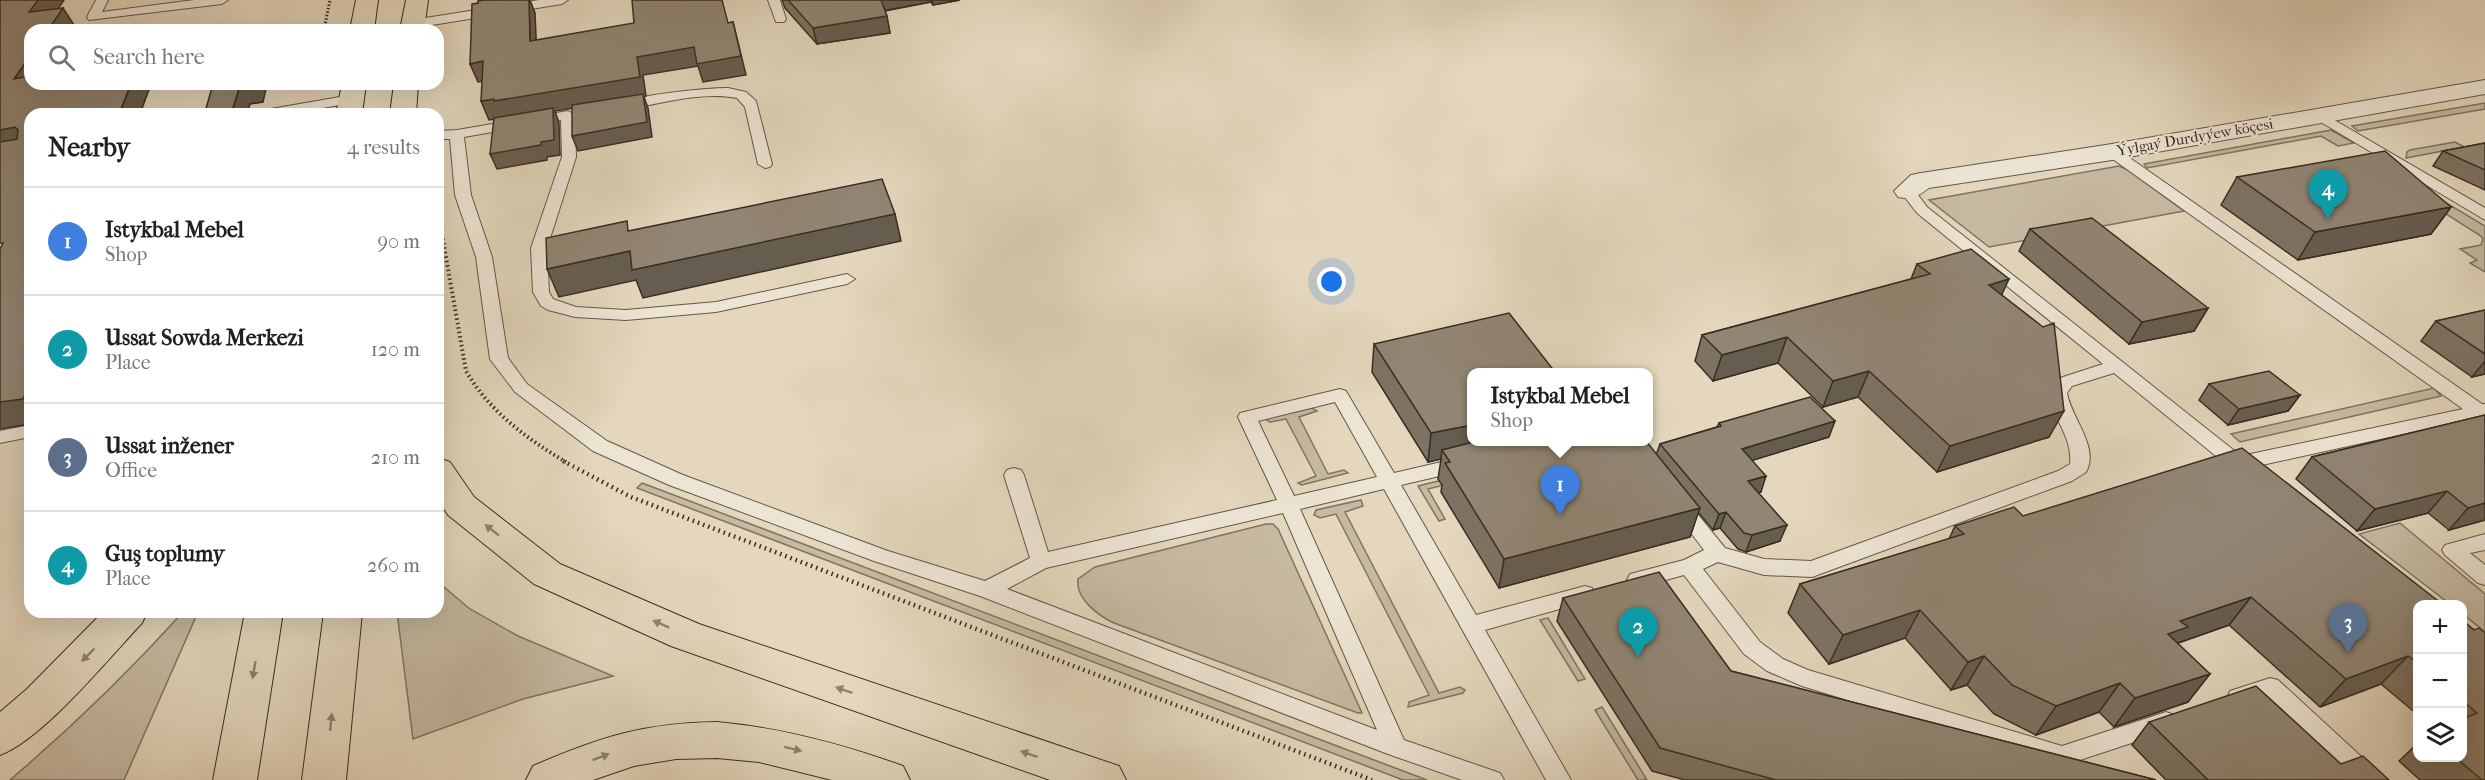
<!DOCTYPE html>
<html lang="en">
<head>
<meta charset="utf-8">
<style>
	body { margin:0; font-family:"IM FELL French Canon",serif; background:#f2f2f2; color:#202124 }
	.controls { position:absolute; right:18px; bottom:18px; display:grid; overflow:hidden; border-radius:12px; box-shadow:0 6px 24px #0002 }
	.controls button { width:54px; height:54px; display:grid; place-items:center; padding:0; border:0; border-bottom:2px solid #e0e0e0; background:#fff; color:#202124; font:30px sans-serif }
	.you { position:absolute; left:1332px; top:282px; width:21px; height:21px; margin:-15px; border:4px solid #fff; border-radius:50%; background:#1a73e8; box-shadow:0 0 0 9px #1a73e833 }
	.badge { display:grid; place-items:center; width:39px; height:39px; border-radius:50%; background:#db2777; color:#fff; font-size:20px; font-weight:700 }
	.pin { position:absolute; translate:-50% -50px; filter:drop-shadow(0 2px 3px #0008) }
	.pin::after { content:''; position:absolute; top:32px; width:21px; height:18px; background:inherit; clip-path:polygon(0 0,100% 0,50% 100%) }
	.popup { position:absolute; left:1467px; top:368px; width:186px; height:78px; box-sizing:border-box; display:grid; place-content:center; border-radius:12px; background:#fff; filter:drop-shadow(0 2px 4px #0005); font-size:20px; white-space:nowrap; color:#757577 }
	.popup b { font-size:22px; color:#202124 }
	.popup::after { content:''; position:absolute; left:50%; top:100%; margin-left:-12px; border:12px solid transparent; border-top-color:#fff }
	.list { margin:0; padding:0; list-style:none }
	h2 { display:flex; justify-content:space-between; align-items:center; height:78px; margin:0; padding:0 24px; font-size:26px }
	h2 small { font-size:20px; font-weight:400; color:#757577 }
	.list li { display:grid; grid-template-columns:39px 1fr auto; gap:18px; align-items:center; box-sizing:border-box; height:108px; padding:0 24px; border-top:2px solid #e0e0e0 }
	.list b { display:block; font-size:22px; white-space:nowrap }
	.list p { margin:0; font-size:20px; white-space:nowrap; color:#757577 }
	.list em { font-size:20px; font-style:normal; color:#757577 }
	.icon { flex:none; width:33px; height:33px; fill:none; stroke:currentColor; stroke-width:2; stroke-linecap:round; stroke-linejoin:round }
	.map { position:relative; flex:none; width:2485px; height:780px; overflow:hidden }
	.search { position:absolute; background:#fff; box-shadow:0 6px 24px #0002; left:24px; top:24px; width:420px; height:66px; display:flex; align-items:center; gap:15px; box-sizing:border-box; padding:0 21px; border-radius:18px; color:#757577; font-size:22px }
	.panel { position:absolute; background:#fff; box-shadow:0 6px 24px #0002; left:24px; top:108px; width:420px; height:510px; border-radius:18px }
	.map>svg:first-child { display:block }
</style>
</head>
<body>
<div class="map">
<svg width="2485" height="780" viewBox="0 0 2485 780">
	<rect width="100%" height="100%" fill="#e4d7bd"/>
	<filter id="stains"><feTurbulence type="fractalNoise" baseFrequency=".00333" numOctaves="4"/><feColorMatrix values="0 0 0 0 .2 0 0 0 0 .09 0 0 0 0 .02 0 0 0 .5 -.17"/></filter>
	<radialGradient id="worn" r=".72"><stop offset=".6" stop-color="#630" stop-opacity="0"/><stop offset="1" stop-color="#630" stop-opacity=".3"/></radialGradient>
	<path fill="#c7baa3" stroke="#7f7462" stroke-width="1.5" d="M2485,103V109L2358,131L2352,126Z
		M2331,130L2354,143L2338,146L2321,136L2147,168L2144,164Z
		M2455,142L2464,147L2406,158L2407,152L2410,150Z
		M2119,166L2128,170L2184,211L1989,247L1929,200Z
		M2398,174L2485,226V272L2470,263L2477,260L2460,249L2481,245L2483,239L2481,236L2386,176Z
		M2434,388L2441,396L2240,442L2231,434Z
		M1312,408L1317,411L1299,417L1328,474L1344,470L1348,473L1302,485L1298,483L1316,476L1286,419L1270,422L1265,419Z
		M1596,442H1617L1428,489L1445,519L1439,521L1418,486Z
		M642,483L1427,780H1403L637,488Z
		M1361,500L1363,506L1345,512L1439,693L1460,687L1465,690L1463,693L1408,707L1409,702L1429,695L1336,514L1320,518L1314,515L1316,510Z
		M2400,523L2485,594V632L2463,614L2462,604H2450L2359,534Z
		M1266,524H1273L1278,529L1362,713H1358L1114,623C1099,616 1075,599 1078,579L1095,567Z
		M438,582L470,609L518,636L613,676L523,699L413,739L397,612H438Z
		M183,612H198L124,780H10C72,727 129,672 183,612Z
		M1548,618L1585,679L1578,681L1540,620Z
		M1602,707L1647,780H1638L1595,710Z"/>
	<g fill="none" stroke-linecap="round" stroke-linejoin="round">
		<defs>
			<path id="lane" d="M96,0H108L102,12L194,0H228L222,4L89,20L87,17Z
				M539,0H568L562,4L413,28L407,24L413,20Z
				M768,0H780L786,19L784,22H776Z
				M728,88L746,92L756,101L772,164L770,167L765,168L758,164L745,107L737,98C700,91 659,104 623,110L616,106C627,95 709,88 728,88Z
				M351,95L356,96L358,99L356,102L289,114H258L265,110Z
				M568,111L575,115L576,157L547,248L549,292L553,299L576,307L626,310L716,302L847,274L855,279L847,284L716,312L626,320L575,317L548,310L541,306L533,292L531,248L562,157L561,120L464,137L471,195L492,257L508,358L527,384L607,441L683,475L888,551L985,581L1030,558L1004,475L1007,470L1014,468L1021,470L1024,475L1048,552L1277,500L1238,417L1240,413L1340,389L1346,391L1394,473L1463,457L1470,459L1473,464L1470,469L1401,485L1476,615L1585,586L1592,588L1595,594L1592,600L1485,630L1571,780H1546L1384,489L1300,509L1404,740L1500,773L1504,780H1462L1388,754L980,596L874,561L669,485L593,451L515,392L490,359L476,257L455,195L450,139H438V131L457,130ZM1335,402L1377,477L1294,496L1258,421ZM1283,513L1377,730L1007,589L1046,568Z
				M2319,111L2485,208V220L2314,118L2312,115L2314,112Z
				M2112,148L2117,149L2482,404H2485V416L2253,467L2252,474L2245,476L2238,474L2114,373L2072,386L2067,393C2071,418 2100,447 2086,472L2072,481L1812,577L1764,575L1718,562L1703,569L1760,642L1783,659L1808,670L2062,746L2166,712L2174,715L2177,722L2174,729L2062,766L1802,686L1767,671L1744,654L1684,575L1637,588L1630,586L1627,580L1630,574L1684,560L1704,550L1670,506L1673,501L1680,499L1687,501L1725,548L1764,559L1811,561L2058,471L2070,464C2073,437 2052,418 2049,392L2060,378L2103,364L1917,213L1900,191L1908,186L1913,188L1927,207L2241,456L2463,409L2107,155L2105,152Z
				M30,425V437L0,443V431Z
				M2485,534V550L2470,553L2485,565V585L2478,583L2445,555L2442,550L2445,545Z
				M2270,678L2278,680L2379,773L2383,780H2355L2266,698L2238,707L2230,705L2227,698L2230,691Z"/>
			<path id="street" d="M2485,80V94L2112,160L1929,188C1918,196 1912,200 1898,197L1894,191L1911,175L1921,173L2112,144Z"/>
			<path id="primary" d="M356,0H378L374,30H350Z
				M406,0H428L424,30H400Z
				M342,84H366L362,114H336Z
				M394,84H418L416,114H390Z
				M245,612H283L257,780H213Z
				M324,612H362L346,780H302Z"/>
			<path id="highway" d="M438,458L450,462L474,497L560,564L699,624L1119,766L1126,780H1050L671,646L534,584L448,515L438,499Z
				M103,612H147L142,623C109,658 42,740 0,755V712L27,689Z
				M717,722C782,728 842,744 903,766L910,780H832L759,762L717,758L676,759L634,766L593,780H526L533,766C600,737 644,723 717,722Z"/>
		</defs>
		<use href="#lane" stroke="#625849" stroke-width="2"/>
		<use href="#street" stroke="#625849" stroke-width="2"/>
		<use href="#primary" stroke="#372d22" stroke-width="2"/>
		<use href="#highway" stroke="#372d22" stroke-width="2"/>
		<path stroke="#372d22" stroke-width="3" stroke-dasharray="1.5 2" stroke-linecap="butt" d="M324,30L330,0"/>
		<path stroke="#372d22" stroke-width="4" stroke-dasharray="1.5 3" stroke-linecap="butt" d="M438,212L466,371C489,411 527,439 566,462"/>
		<path stroke="#372d22" stroke-width="4.5" stroke-dasharray="1.5 4" stroke-linecap="butt" d="M563,461L631,497L1372,780"/>
		<use href="#lane" fill="#ede5d4" fill-rule="evenodd"/>
		<use href="#street" fill="#ede5d4" fill-rule="evenodd"/>
		<use href="#primary" fill="#e4d7bd" fill-rule="evenodd"/>
		<use href="#highway" fill="#e4d7bd" fill-rule="evenodd"/>
	</g>
	<path fill="#7d7263" stroke="#372d22" stroke-width="1.5" d="M782,0H960L933,5L931,2L885,11L890,33L817,44L785,8Z
		M2485,143V190L2433,166L2443,151Z
		M2237,177L2451,207L2431,234L2298,260L2221,205Z
		M2030,229L2208,308L2194,331L2129,344L2019,251Z
		M1917,264L2002,295L2049,437L1937,472L1858,397L1823,407L1778,363L1713,381L1695,361L1702,335L1911,279Z
		M2485,310V374L2472,377L2421,341L2436,321Z
		M1374,344L1472,441L1656,455L1660,444L1717,427L1719,423L1829,437L1752,460L1761,492L1758,493L1780,541L1746,552L1738,549L1720,528L1713,530L1698,512L1690,537L1499,588L1441,492L1442,485L1438,479L1441,459L1428,462L1372,372Z
		M2209,384L2300,395L2288,411L2228,425L2199,400Z
		M2485,415V520L2449,530L2428,513L2357,531L2296,479L2312,457Z
		M2023,516L2418,604V715L2381,684L2320,707L2229,625L2178,643L2188,702L2114,727L2099,712L2036,735L1994,714L1967,685L1951,690L1905,638L1829,664L1788,613L1800,584L1949,539L1955,526Z
		M1563,598L1731,671L2156,780H1685L1652,771L1557,621Z
		M2463,621L2474,630L2485,780H2420L2399,761L2418,743V758H2463Z
		M2149,722L2341,764L2389,780H2166L2132,745Z"/>
	<path fill="#665d50" stroke="#372d22" stroke-width="1.5" d="M38,0H64L44,30L29,12Z
		M529,0H530L535,13L537,59L530,41Z
		M880,0H931V2L882,11Z
		M932,0H960L933,5Z
		M63,8L76,28L75,30H48Z
		M887,16L890,33L817,44L813,28Z
		M733,22L746,75L703,82L698,66L643,75L646,96L644,97L648,108L652,137L578,151L572,136L643,97L555,111L559,123L560,155L547,157V160L497,169L490,154L501,118L489,120L481,101L494,99L637,57Z
		M30,56V84L14,79Z
		M483,61L491,80L478,82L470,64Z
		M131,84H151L140,114H119Z
		M250,84H267L263,102L250,104L247,114H231L240,86Z
		M15,127L30,149L0,155V130Z
		M2451,207L2431,234L2298,260L2315,232Z
		M895,214L901,241L643,298L636,280L559,297L547,269L630,251Z
		M2009,279L1997,305L1989,285Z
		M2208,308L2194,331L2129,344L2142,322Z
		M1787,337L1778,363L1713,381L1722,355Z
		M2485,361V374L2472,377Z
		M1869,371L1858,397L1823,407L1833,381Z
		M30,392V424L0,429V402Z
		M2300,395L2288,411L2228,425L2239,409Z
		M2064,411L2049,437L1937,472L1950,446Z
		M1835,421L1829,437L1737,465L1742,449Z
		M1472,425V441H1521L1442,450L1441,459L1428,462L1431,433Z
		M1766,476L1761,492L1742,498L1748,481Z
		M2447,491L2428,513L2357,531L2375,509Z
		M2485,503V520L2449,530L2468,508Z
		M1700,508L1690,537L1499,588L1504,559Z
		M1726,512L1720,528L1713,530L1719,514Z
		M1787,525L1780,541L1746,552L1752,535Z
		M2251,597L2229,625L2175,644L2168,634L2180,621Z
		M1920,610L1905,638L1829,664L1843,635Z
		M1984,656L1967,685L1951,690L1968,662Z
		M2408,656L2381,684L2320,707L2346,679Z
		M2210,674L2188,702L2114,727L2135,698Z
		M2120,683L2099,712L2036,735L2056,706Z"/>
	<path fill="#918573" stroke="#372d22" stroke-width="1.5" d="M0,0H38L29,12L63,8L48,30H30V56L14,79L30,76V84H131L119,114H30V392L25,394L23,399L0,402V249L3,243H0V142L17,139L18,130L15,127L0,130Z
		M484,0H529L530,41L634,23L632,0H722L728,23L733,22L741,56L697,64L694,47L637,57L640,77L494,101V99L481,101L483,61L470,64L472,4L478,3V1Z
		M788,0H881L887,16L813,28Z
		M213,84H250L240,86L231,114H197L205,112Z
		M643,94L647,122L572,136V105Z
		M553,108L554,140L541,142V145L490,154L494,118Z
		M2485,143V170L2443,151Z
		M2385,151L2451,207L2315,232L2237,177Z
		M882,179L895,214L632,270L630,251L547,269L546,238L627,221L628,231Z
		M2092,218L2208,308L2142,322L2030,229Z
		M1971,249L2009,279L1989,285L2043,327L2054,323L2064,411L1950,446L1869,371L1833,381L1787,337L1722,355L1702,335L1930,274L1917,264Z
		M2485,310V354L2436,321Z
		M1509,313L1555,372H1472V425L1431,433L1374,344Z
		M2269,371L2300,395L2239,409L2209,384Z
		M1810,397L1835,421L1742,449L1766,476L1748,481L1787,525L1752,535L1744,533L1726,512L1719,514L1660,444L1721,426L1719,423Z
		M2485,415V503L2468,508L2447,491L2375,509L2312,457Z
		M1477,441H1646L1700,508L1504,559L1445,463L1450,462L1442,450Z
		M2242,448L2442,604H2418V663L2408,656L2346,679L2251,597L2180,621L2188,627L2168,634L2210,674L2135,698L2120,683L2056,706L2012,685L1984,656L1968,662L1920,610L1843,635L1800,584L1964,534L1955,526L2014,507L2023,516Z
		M1659,572L1731,671L2156,780H1776L1660,748L1563,598Z
		M2463,621L2474,630L2479,628L2485,633V780H2482L2456,758H2463V719L2477,713L2463,701Z
		M2256,686L2341,764L2363,756L2389,780H2208L2149,722Z"/>
	<defs><path id="oneway-solid" d="M-6-.8H1V-3.2L6.5 0L1 3.2V.8H-6Z" transform="scale(1.5)"/></defs>
	<g fill="#8e8270">
		<use href="#oneway-solid" transform="translate(492 530) rotate(-142)"/>
		<use href="#oneway-solid" transform="translate(661 624) rotate(-156)"/>
		<use href="#oneway-solid" transform="translate(88 655) rotate(135)"/>
		<use href="#oneway-solid" transform="translate(254 670) rotate(100)"/>
		<use href="#oneway-solid" transform="translate(844 690) rotate(-161)"/>
		<use href="#oneway-solid" transform="translate(331 722) rotate(-84)"/>
		<use href="#oneway-solid" transform="translate(793 749) rotate(14)"/>
		<use href="#oneway-solid" transform="translate(1029 754) rotate(-161)"/>
		<use href="#oneway-solid" transform="translate(601 757) rotate(-21)"/>
	</g>
	<g text-anchor="middle" stroke-width="4.5" stroke-linejoin="round" paint-order="stroke">
		<g font-size="15" fill="#372d22" stroke="#ede5d4">
			<text transform="translate(2195 137) rotate(-10)" y="5">Ýylgaý Durdyýew köçesi</text>
		</g>
	</g>
	<rect width="100%" height="100%" filter="url(#stains)"/>
	<rect width="100%" height="100%" fill="url(#worn)"/>
</svg>
<div class="controls">
<button>+</button>
<button>−</button>
<button><svg class="icon" aria-label="layers" viewBox="0 0 24 24"><path d="M12 4l9 5-9 5-9-5zM3 14l9 5 9-5"/></svg></button>
</div>
<div class="you"></div>
<div class="pin badge" style="left:1560px;top:515px;background:#3f7fe0">1</div>
<div class="popup"><b>Istykbal Mebel</b>Shop</div>
<div class="pin badge" style="left:1638px;top:657px;background:#0f9aa8">2</div>
<div class="pin badge" style="left:2348px;top:653px;background:#5c6f8a">3</div>
<div class="pin badge" style="left:2328px;top:219px;background:#0f9aa8">4</div>
<div class="search"><svg class="icon" aria-label="search" viewBox="0 0 24 24"><circle cx="10" cy="10" r="6"/><path d="M15 15l6 6"/></svg>Search here</div>
<section class="panel">
<h2>Nearby<small>4 results</small></h2>
<ul class="list">
<li><span class="badge" style="background:#3f7fe0">1</span><div><b>Istykbal Mebel</b><p>Shop</p></div><em>90 m</em></li>
<li><span class="badge" style="background:#0f9aa8">2</span><div><b>Ussat Sowda Merkezi</b><p>Place</p></div><em>120 m</em></li>
<li><span class="badge" style="background:#5c6f8a">3</span><div><b>Ussat inžener</b><p>Office</p></div><em>210 m</em></li>
<li><span class="badge" style="background:#0f9aa8">4</span><div><b>Guş toplumy</b><p>Place</p></div><em>260 m</em></li>
</ul>
</section>
</div>
</body>
</html>
